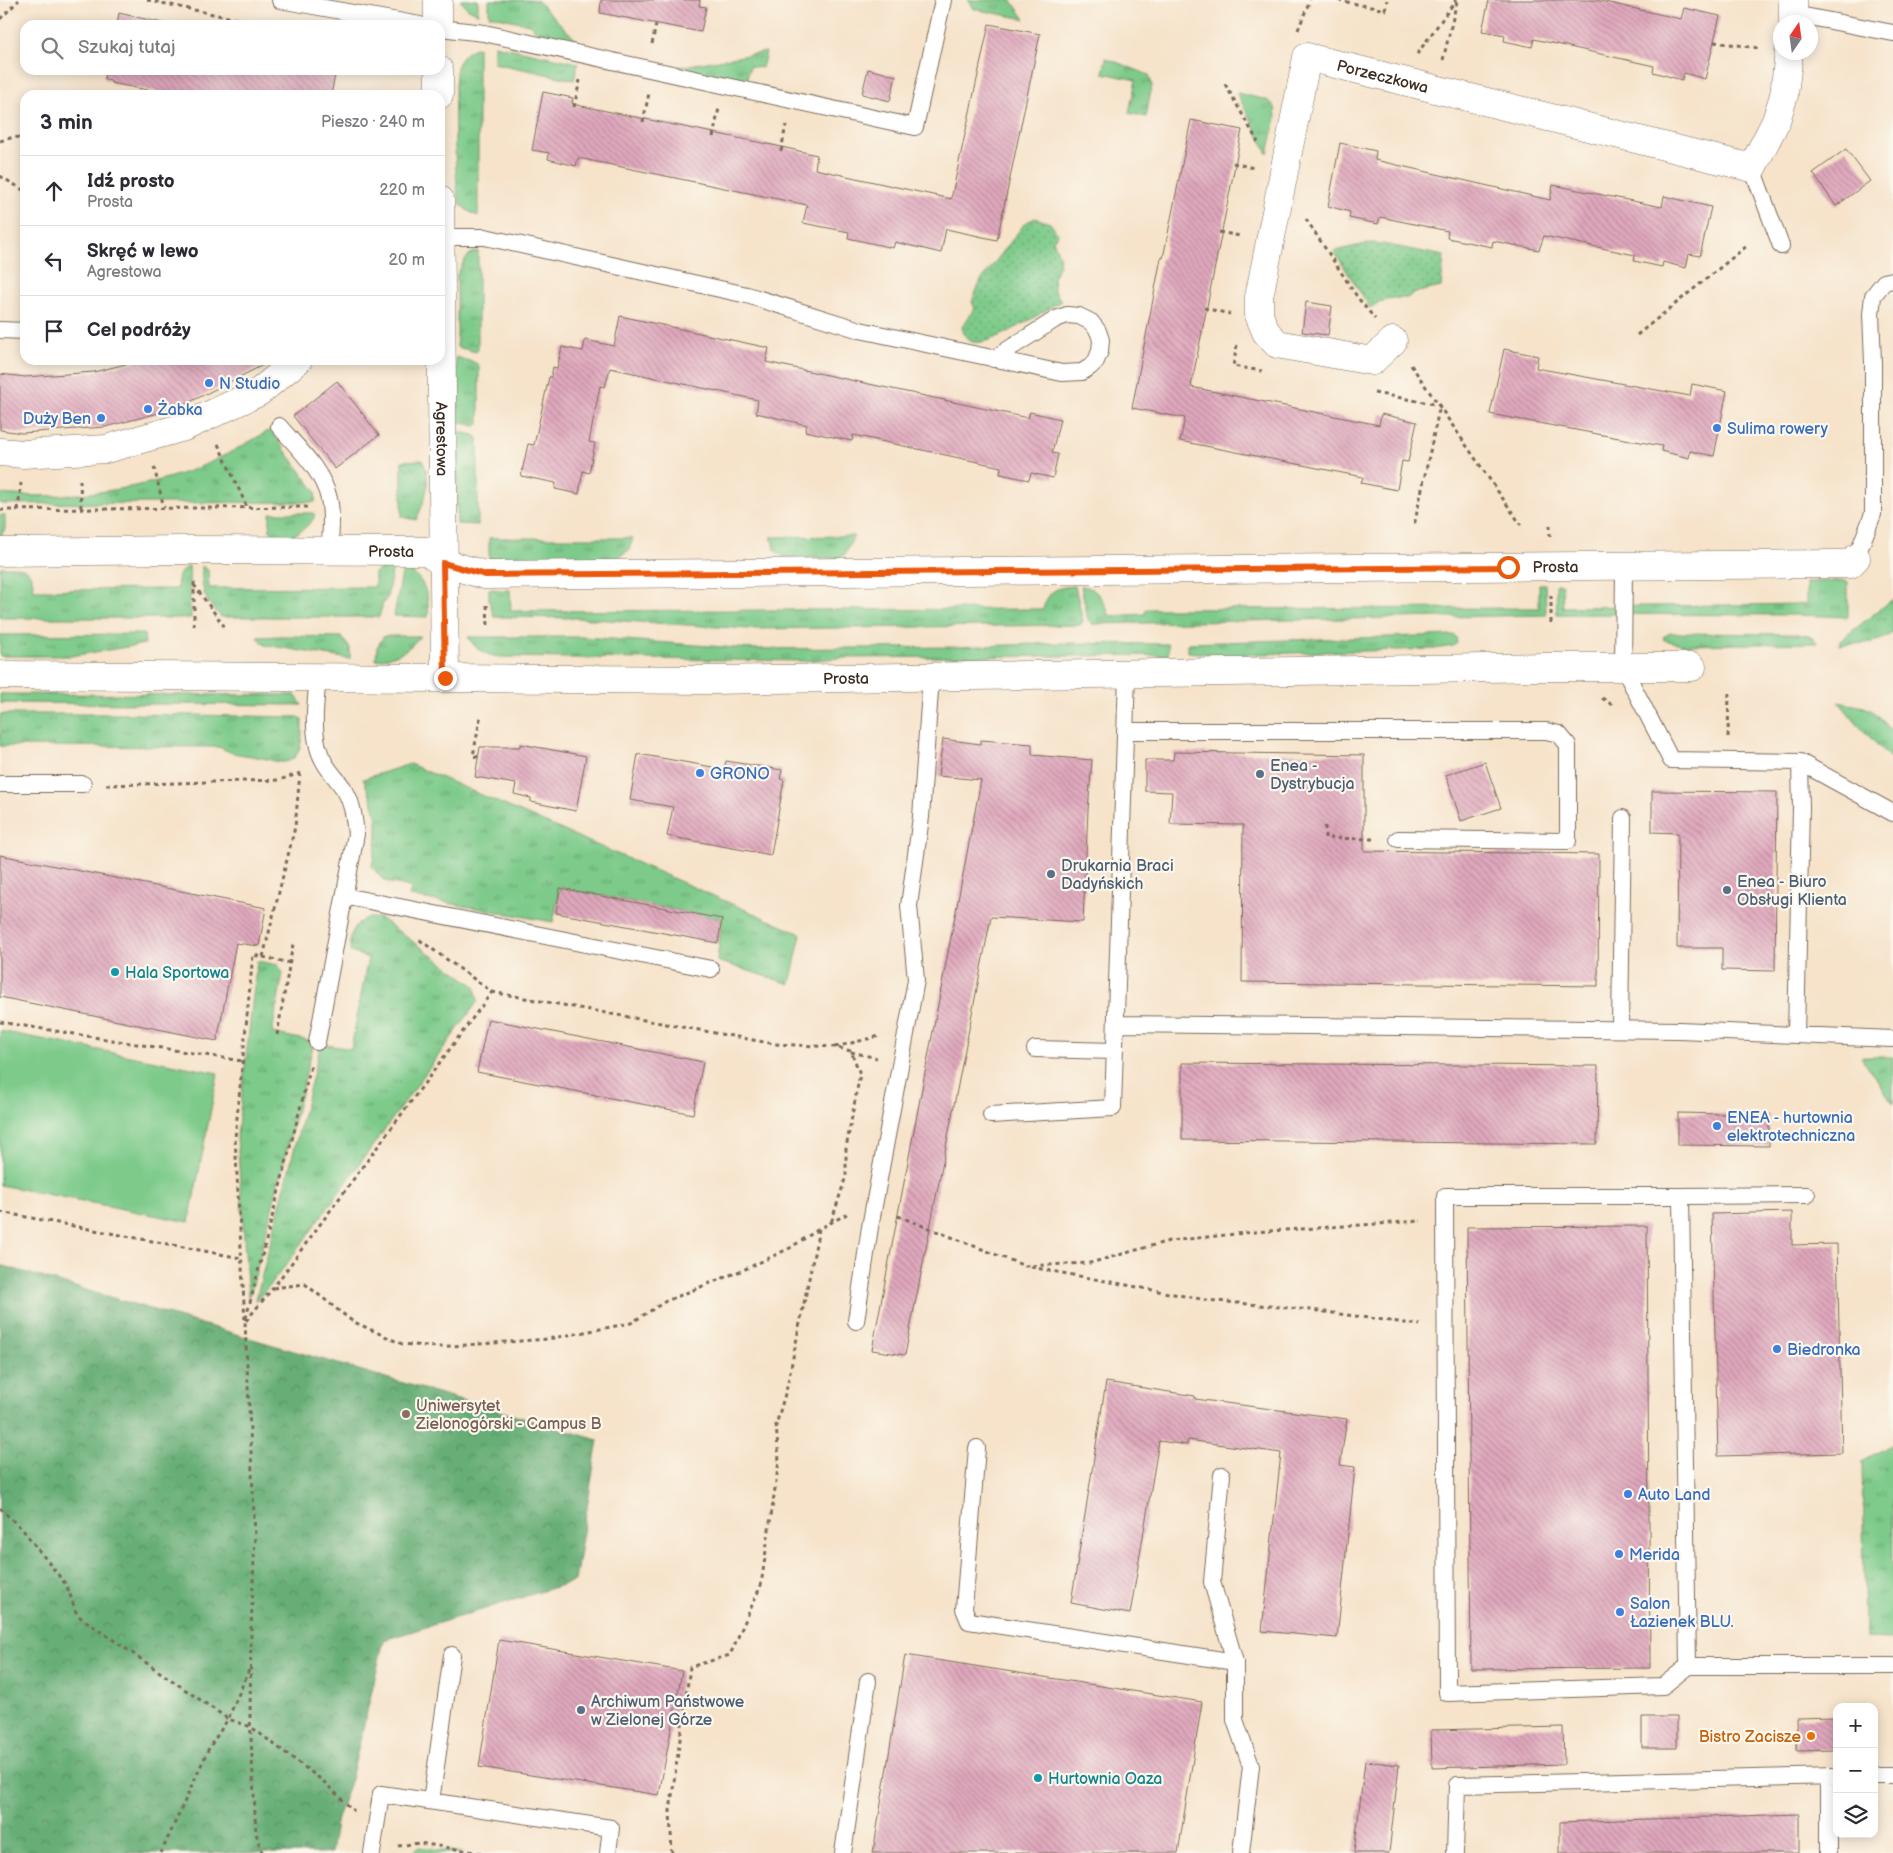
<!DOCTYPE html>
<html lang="pl">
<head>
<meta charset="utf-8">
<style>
	body { margin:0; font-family:"Balsamiq Sans",sans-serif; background:#f7f7f7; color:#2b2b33 }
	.controls { position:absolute; right:15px; bottom:15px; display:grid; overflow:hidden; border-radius:10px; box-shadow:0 2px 12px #0003 }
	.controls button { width:45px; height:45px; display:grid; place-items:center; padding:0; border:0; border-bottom:1px solid #e1e1e2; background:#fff; color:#2b2b33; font:25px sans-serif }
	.compass { position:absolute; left:1773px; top:15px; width:45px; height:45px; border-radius:50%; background:#fff; box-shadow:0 2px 12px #0003; rotate:13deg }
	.stop { position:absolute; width:15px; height:15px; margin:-11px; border:4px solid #ea580c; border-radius:50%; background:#fff }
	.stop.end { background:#ea580c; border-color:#fff; box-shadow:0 1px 5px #0008 }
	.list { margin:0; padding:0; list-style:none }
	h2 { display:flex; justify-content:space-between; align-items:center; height:65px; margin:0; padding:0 20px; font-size:21px }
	h2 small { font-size:16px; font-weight:400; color:#7c7c81 }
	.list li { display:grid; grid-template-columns:32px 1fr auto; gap:15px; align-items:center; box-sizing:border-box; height:70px; padding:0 20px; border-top:1px solid #e1e1e2 }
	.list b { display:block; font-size:19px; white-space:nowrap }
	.list p { margin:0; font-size:16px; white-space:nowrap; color:#7c7c81 }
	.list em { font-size:16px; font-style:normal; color:#7c7c81 }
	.icon { flex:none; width:28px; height:28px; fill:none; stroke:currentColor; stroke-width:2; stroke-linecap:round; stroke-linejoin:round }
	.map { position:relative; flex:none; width:1893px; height:1853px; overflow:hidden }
	.search { position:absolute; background:#fff; box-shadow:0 2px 12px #0003; left:20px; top:20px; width:425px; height:55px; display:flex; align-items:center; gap:12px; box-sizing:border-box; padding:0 18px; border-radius:15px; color:#7c7c81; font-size:19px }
	.panel { position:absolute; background:#fff; box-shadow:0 2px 12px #0003; left:20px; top:90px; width:425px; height:275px; border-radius:15px }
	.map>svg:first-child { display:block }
</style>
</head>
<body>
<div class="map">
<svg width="1893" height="1853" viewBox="0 0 1893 1853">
	<defs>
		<pattern id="grass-tufts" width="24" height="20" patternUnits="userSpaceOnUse" patternTransform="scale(1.25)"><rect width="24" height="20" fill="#7dca8a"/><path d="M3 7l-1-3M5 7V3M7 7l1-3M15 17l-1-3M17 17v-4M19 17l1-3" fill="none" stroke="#68a470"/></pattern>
		<pattern id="forest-crowns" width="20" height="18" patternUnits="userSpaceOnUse" patternTransform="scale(1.25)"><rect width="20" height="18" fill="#66ae76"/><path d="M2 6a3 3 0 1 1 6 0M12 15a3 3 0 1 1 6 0" fill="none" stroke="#558e60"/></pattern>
		<pattern id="park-dots" width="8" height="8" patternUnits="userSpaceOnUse" patternTransform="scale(1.25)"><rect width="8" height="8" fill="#7dca8a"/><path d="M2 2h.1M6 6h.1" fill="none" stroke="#68a470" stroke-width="1.8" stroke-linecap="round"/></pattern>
		<pattern id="building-back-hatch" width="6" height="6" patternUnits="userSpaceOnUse" patternTransform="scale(1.25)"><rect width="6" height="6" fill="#e0a8bd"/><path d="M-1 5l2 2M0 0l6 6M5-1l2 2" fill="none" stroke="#b78999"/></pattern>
	</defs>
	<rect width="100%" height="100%" fill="#fbf7ec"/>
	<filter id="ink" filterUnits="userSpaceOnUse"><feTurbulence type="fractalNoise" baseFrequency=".02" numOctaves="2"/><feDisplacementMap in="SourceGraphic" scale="10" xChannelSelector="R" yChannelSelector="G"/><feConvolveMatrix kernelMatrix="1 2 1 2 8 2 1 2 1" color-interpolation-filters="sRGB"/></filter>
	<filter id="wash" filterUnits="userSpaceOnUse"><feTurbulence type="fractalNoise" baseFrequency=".0096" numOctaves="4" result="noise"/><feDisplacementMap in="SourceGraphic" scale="20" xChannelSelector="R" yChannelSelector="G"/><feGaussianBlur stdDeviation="1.12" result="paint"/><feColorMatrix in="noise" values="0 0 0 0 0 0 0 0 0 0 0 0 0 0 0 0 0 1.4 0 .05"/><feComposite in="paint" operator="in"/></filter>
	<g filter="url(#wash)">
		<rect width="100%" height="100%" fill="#f6e3ca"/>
		<path fill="url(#grass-tufts)" stroke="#5c7a54" d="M460,0H478V14L467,8Z
			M489,0H537L582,46L545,40L529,24L489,15Z
			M968,0H1011L1025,19L974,9Z
			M494,45L578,63L574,80L494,63Z
			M478,47V216C471,213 464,209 460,203C454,193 453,81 457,67C460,56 467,51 478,47Z
			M766,52L762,68L750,66L746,82L678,67Z
			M1106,58L1149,75L1152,85L1146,117L1129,113L1136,80L1103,73Z
			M1237,93L1267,100L1275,107L1276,118L1268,154Z
			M478,251V350L476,352L457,347V275L464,261L470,254Z
			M456,357L476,363L479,366V424L476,426L457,422Z
			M270,430L316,492L315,502L0,504V494C61,500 135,491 192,470C219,460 245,444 270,430Z
			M457,432L474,435L478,438V525L457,524Z
			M422,460C433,479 425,501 416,520L402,517V461Z
			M314,513V518C305,531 284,545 270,531V513Z
			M0,515H5V529L0,537Z
			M854,536L845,554L840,558H784L775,550L771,537Z
			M489,538H633L629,550L616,559H489Z
			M385,565L393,566L387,598L383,603L379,617H221C204,600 201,591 202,566L208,570L209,588L375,587V573Z
			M189,566L191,618H0V567C23,567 31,564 34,590L177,589C178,577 178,572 189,566Z
			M403,568C424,575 430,596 428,617L394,616Z
			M1845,581L1848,582V617L1799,615L1557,614L1556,584H1562L1563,607L1806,604V582Z
			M1539,584H1545L1546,615L1092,624L1088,620L1081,586C1098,587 1104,602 1110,616L1145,614L1146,609L1539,608Z
			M1075,586L1083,622L1080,625L750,629L576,618L494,617L489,600V589L510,590L511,611L1043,609C1049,590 1056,587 1075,586Z
			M1893,599V632C1879,645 1858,643 1840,645L1842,639Z
			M1670,633L1796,634C1805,635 1812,635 1817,643L1686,645L1664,640L1663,637Z
			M144,634L145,644L71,656H0V635Z
			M1453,635L1456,637L1457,643L1453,646L1434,649L1223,655L1188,652V643Z
			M283,636L341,637L350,648V659L265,645L257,637Z
			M384,636H420C408,652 395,657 376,660L377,647Z
			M468,637H583L752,649L957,647L1060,643L1168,644V655L839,658L804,661L500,657C485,655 476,650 468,637Z
			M0,694L295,695L302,705L0,703Z
			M1839,702L1864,707L1871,710L1882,720L1893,733V761L1858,725Z
			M0,714H135L298,717L302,719C302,734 304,764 280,762C273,761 265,758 257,757C242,754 233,755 219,747L0,746Z
			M410,764L801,934L790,984L717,961L722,919L560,888L553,922L409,896L411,888C390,880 386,888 372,866C380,826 380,816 363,779Z
			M367,918H380L475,986L478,1001L286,1265L255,1303L321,1044L351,1049L368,958L351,952C347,938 354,923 367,918Z
			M257,961L278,965L283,973L272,1033L314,1042L251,1292L248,1297L237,1136Z
			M1861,1057H1893V1103Z
			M1893,1444V1639L1865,1638L1862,1461Z
			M419,1847L464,1853H412Z"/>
		<path fill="url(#forest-crowns)" stroke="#506c4a" d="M0,1265L598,1440L575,1581L384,1640L351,1779L337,1818L331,1853H0Z"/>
		<path fill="url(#park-dots)" stroke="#5c7a54" d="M1035,218L1050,223L1058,234L1053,240L1060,258L1059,265L1053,278L1054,290L1061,301C1044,311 990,347 973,342C966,340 964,334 962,327L975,308L972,302L980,282L1025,223Z
			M1371,243L1383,244L1444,256L1441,287L1418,292L1406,298H1393L1380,302L1370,308L1334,251Z"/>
		<path fill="#7dca8a" stroke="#5c7a54" d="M0,1031L218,1073L189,1222L0,1185Z"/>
		<g id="blocks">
			<path fill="url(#building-back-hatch)" d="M601,0H700L699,6L706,7L701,32L600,13Z
				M1489,0H1596L1681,19L1684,8L1720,16L1705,79L1684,73L1682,80L1653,72L1654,66L1534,39L1532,47L1504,41L1505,35L1482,31Z
				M119,13L171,25H117Z
				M989,24L1040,34L997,240L946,229L941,253L895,242L893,248L848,238L849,232L803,223L807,205L578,158L576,166L548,159L549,153L532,150L543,92L573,98L572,104L777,146L817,155L815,169L951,199Z
				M868,69L896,76L890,101L862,94Z
				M106,70H336L331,95H174L111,83V81L104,79Z
				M1191,120L1242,130L1191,387L1379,425L1381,414L1417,422L1408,462L1402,461L1397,490L1361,483L1363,477L1180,441L1185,418L1132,408L1161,258H1163Z
				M1340,143L1376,151L1375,160L1550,200L1553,185L1662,207L1664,196L1711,207L1700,256L1689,254L1686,268L1663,262L1662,267L1634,261L1635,255L1544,236L1539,250L1493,241L1492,247L1447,238L1448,231L1380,217L1378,224L1349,218L1350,212L1328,206Z
				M1846,149L1870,181L1836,206L1813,173Z
				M1306,302L1332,306L1328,335L1302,332Z
				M620,316L769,348L766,362L1028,418L1030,412L1060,419L1052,453L1058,454L1053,478L1031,473L1029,480L1000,474L1001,467L853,435L852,441L805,431L807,425L756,413L758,400L610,368L605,387L600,386L589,442L595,443L589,473L583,471L579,494L555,489L556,483L521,476L528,444L534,445L549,377H551L553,367L557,368L562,347L583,351L585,340L614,346Z
				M1504,349L1538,356L1536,368L1690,396L1692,384L1727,391L1714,456L1690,451L1689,458L1661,451L1662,446L1490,414Z
				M142,360H273L178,408L105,427L22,433L0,430V374L25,377L94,372Z
				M337,381L379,435L335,469L293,416Z
				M943,739L980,744L981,740L1032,744V755L1092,760L1088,810L1083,922L991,917L905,1355L872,1350L981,780L938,776Z
				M520,744L586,756L576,811L531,802V798L514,794L516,784L475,777L480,747H520Z
				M1174,752L1364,755V851L1599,854L1598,986L1242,982L1243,825L1170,824L1172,792L1145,791V760H1173Z
				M638,754L724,769L726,761L782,770L780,779L784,780L771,855L667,836L673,807L630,800Z
				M1485,762L1501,808L1461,821L1446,775Z
				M1652,791L1777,792L1775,971L1722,970V948H1677L1678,833L1652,832Z
				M0,855L266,908L259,946L236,943L217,1041L0,997Z
				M560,888L722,919L718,943L556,913Z
				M488,1019L703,1062L693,1114L477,1072Z
				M1182,1063L1598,1066L1597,1144L1182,1140Z
				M1678,1113L1769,1115V1146L1678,1145Z
				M1792,1212V1245L1837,1244L1842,1453L1718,1456L1712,1214Z
				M1647,1226L1650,1668L1471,1669L1467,1227Z
				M1106,1382L1195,1396V1399L1347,1419L1340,1465L1355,1467L1337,1638L1262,1631L1281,1453L1188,1440L1187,1445L1159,1441L1130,1614L1071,1603Z
				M499,1640L682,1671L659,1795L479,1767Z
				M905,1655L1202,1702L1178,1853H873Z
				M1642,1717H1677V1748H1642Z
				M1837,1717V1750L1797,1751L1796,1718Z
				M1563,1727L1564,1764L1432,1768L1431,1730Z
				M1365,1761L1399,1765L1389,1853H1354Z
				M1799,1814V1853H1560V1822Z"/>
		</g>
	</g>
	<g filter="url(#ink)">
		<use href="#blocks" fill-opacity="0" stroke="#7c6b5a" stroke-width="1"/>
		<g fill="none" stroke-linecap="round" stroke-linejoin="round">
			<defs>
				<path id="lane" d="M280,0L420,25
					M1794,14L1893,33
					M440,28L484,33L915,127L943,0
					M1752,168L1781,246
					M440,237H485L747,295L860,330L1062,373L1082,372L1090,367L1096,361L1100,351L1101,340L1098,331L1091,322L1079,316L1067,315L1056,319L993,359
					M0,330L25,331
					M279,426C297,447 323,471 329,499C333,515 330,534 330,550
					M1856,558L1873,514V362L1871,314L1873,296L1884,282L1893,280
					M1624,566L1623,667L1671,760L1800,762L1893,813
					M1125,731H1546L1559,734L1568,745V841L1398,839
					M0,784H83
					M344,896L711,969
					M1116,1024L1679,1030L1893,1039
					M1620,1029L1623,818
					M1796,1035L1801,808L1800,762
					M317,1042L356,834C354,818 353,803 344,789C334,775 322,764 318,747C312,725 316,699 318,677
					M1035,1049L1115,1051
					M991,1115L1113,1108L1127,674
					M1681,1196L1807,1195
					M856,1321L870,1227L916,980L909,906L921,817L931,677
					M977,1448L964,1609L969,1621L1235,1662V1720L1251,1766L1241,1853
					M1222,1475L1212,1582L1235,1662
					M1688,1666L1681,1196H1445L1447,1693L1663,1686L1688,1666H1893
					M1874,1775H1893
					M1829,1776V1853
					M431,1801L452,1655
					M372,1853L381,1794L611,1828L608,1853
					M843,1853L868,1681
					M1455,1853L1457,1785L1837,1776"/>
				<g id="street">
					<path d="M1793,22V0"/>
					<path d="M438,25V0"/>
					<path d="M439,70V95"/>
					<path id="s1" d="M440,200L445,677"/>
					<path id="s2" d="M1393,341L1372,361L1277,344L1266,332L1259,315V297L1307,57L1752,168L1776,121L1784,95L1789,52"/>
					<path d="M0,452L23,454L106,449L184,427L259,392L298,360"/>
					<path id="s3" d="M0,552L184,550L426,551L443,563L485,575L1837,564H1850L1856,558"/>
				</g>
				<g id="secondary">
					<path id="s4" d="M0,675L712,680L1546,667H1692"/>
				</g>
			</defs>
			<use href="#lane" stroke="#7c6b5a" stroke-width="18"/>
			<use href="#street" stroke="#7c6b5a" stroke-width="29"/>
			<use href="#secondary" stroke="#7c6b5a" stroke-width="29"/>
			<path stroke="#7c6b5a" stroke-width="3" stroke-dasharray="4 4" stroke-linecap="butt" d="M147,0L265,25
				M1338,0L1385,10L1387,0
				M0,19L19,0
				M1298,30L1310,0
				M1714,42L1760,48
				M652,44L656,24
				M1417,54L1456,0
				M1443,60L1457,1
				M1225,84L1258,142
				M574,107L580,80
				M643,122L649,93
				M713,137L719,108
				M0,141L14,137L25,138
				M781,151L786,125
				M1233,163L1254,168
				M0,176L25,191
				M1306,219L1358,298L1375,319
				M1219,232L1240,236
				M1204,308L1230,314
				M1637,335L1748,245
				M1237,345L1233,366L1262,371
				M1411,365L1521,525
				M1374,393L1440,405L1414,526
				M218,444L247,507
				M154,467L164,508
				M80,480L81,509
				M0,510L307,507
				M18,510L21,483
				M1550,537V525
				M194,585L224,626
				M1551,595V625
				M487,605L488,626
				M194,626V581
				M1602,698L1614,706
				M1728,737L1729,692
				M478,757L473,756L481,714
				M300,773L295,827L263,957L253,955L235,1138L245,1322L273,1288L492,992L417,938
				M106,785L279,780L301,773
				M1325,826V838L1375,839
				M263,957L290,963
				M492,992L775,1044L835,1047L851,1051L860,1074L846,1148V1176L831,1223
				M0,1022L242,1061
				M277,1035L293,944
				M835,1047L880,1036
				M851,1052L877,1058
				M0,1212L241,1258
				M898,1216L1025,1266L1090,1263L1169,1241L1255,1232L1421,1221
				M1031,1267L1206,1300L1311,1310L1420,1325
				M273,1288L305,1284L352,1321L402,1344L438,1347L548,1339L631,1323L666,1301L750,1267L790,1248L819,1229
				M0,1508L23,1530L67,1586L77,1615L228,1719L209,1748L161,1853
				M249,1670L228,1719L251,1727L323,1781L354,1811
				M398,1846L419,1843L481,1853
				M262,1853L256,1833L250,1718L251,1631L255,1536L245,1322L311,1066
				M672,1853L670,1811L690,1667L730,1655L761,1585L779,1461L776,1425L787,1387L819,1229L847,1214"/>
			<use href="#lane" stroke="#fff" stroke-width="16"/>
			<use href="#street" stroke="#fff" stroke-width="28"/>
			<use href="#secondary" stroke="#fff" stroke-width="28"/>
		</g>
	</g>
	<g fill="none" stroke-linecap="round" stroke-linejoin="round" filter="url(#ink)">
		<path stroke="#ea580c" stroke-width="6" d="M445,678L443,563L486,575L1508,567"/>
	</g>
	<g fill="#3f7fe0" stroke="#fbf7ec" stroke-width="2">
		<circle cx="209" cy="383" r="5"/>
		<circle cx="148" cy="409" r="5"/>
		<circle cx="101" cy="418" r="5"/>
		<circle cx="1717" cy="428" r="5"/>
		<circle cx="700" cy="773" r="5"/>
		<circle cx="1717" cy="1126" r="5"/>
		<circle cx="1777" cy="1349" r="5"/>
		<circle cx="1628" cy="1494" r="5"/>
		<circle cx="1619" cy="1554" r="5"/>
		<circle cx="1620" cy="1612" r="5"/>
	</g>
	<g fill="#5c6f8a" stroke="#fbf7ec" stroke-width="2">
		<circle cx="1260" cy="774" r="5"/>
		<circle cx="1051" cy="874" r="5"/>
		<circle cx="1727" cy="890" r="5"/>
		<circle cx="581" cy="1710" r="5"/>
	</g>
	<g fill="#0f9aa8" stroke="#fbf7ec" stroke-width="2">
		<circle cx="115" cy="972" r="5"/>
		<circle cx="1038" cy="1778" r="5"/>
	</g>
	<circle fill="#8d6e63" stroke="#fbf7ec" stroke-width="2" cx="406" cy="1414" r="5"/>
	<circle fill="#e8710a" stroke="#fbf7ec" stroke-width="2" cx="1811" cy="1736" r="5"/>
	<g text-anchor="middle" stroke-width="4.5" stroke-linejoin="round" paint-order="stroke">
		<g font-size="16" fill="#3b2a1e" stroke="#fbf7ec">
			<text dy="6" stroke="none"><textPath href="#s2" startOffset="501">Porzeczkowa</textPath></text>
			<text dy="6" stroke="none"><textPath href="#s1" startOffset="239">Agrestowa</textPath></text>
			<text dy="6" stroke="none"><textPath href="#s3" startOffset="391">Prosta</textPath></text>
			<text dy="6" stroke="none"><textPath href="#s3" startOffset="1561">Prosta</textPath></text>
			<text dy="6" stroke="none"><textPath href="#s4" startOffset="846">Prosta</textPath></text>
		</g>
		<g font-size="16" fill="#366cbe" stroke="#fbf7ec" text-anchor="start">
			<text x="219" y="389">N Studio</text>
			<text x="158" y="415">Żabka</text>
			<text x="91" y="424" text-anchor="end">Duży Ben</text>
			<text x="1727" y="434">Sulima rowery</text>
			<text x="710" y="779">GRONO</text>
			<text x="1727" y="1123">ENEA - hurtownia<tspan x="1727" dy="18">elektrotechniczna</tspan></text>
			<text x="1787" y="1355">Biedronka</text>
			<text x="1638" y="1500">Auto Land</text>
			<text x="1629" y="1560">Merida</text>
			<text x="1630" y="1609">Salon<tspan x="1630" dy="18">Łazienek BLU.</tspan></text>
		</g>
		<g font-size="16" fill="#4e5e75" stroke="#fbf7ec" text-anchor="start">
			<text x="1270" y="771">Enea -<tspan x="1270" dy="18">Dystrybucja</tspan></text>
			<text x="1061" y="871">Drukarnia Braci<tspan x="1061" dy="18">Dadyńskich</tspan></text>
			<text x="1737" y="887">Enea - Biuro<tspan x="1737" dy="18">Obsługi Klienta</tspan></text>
			<text x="591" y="1707">Archiwum Państwowe<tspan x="591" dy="18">w Zielonej Górze</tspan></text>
		</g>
		<g font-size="16" fill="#0d838f" stroke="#fbf7ec" text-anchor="start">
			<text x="125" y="978">Hala Sportowa</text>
			<text x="1048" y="1784">Hurtownia Oaza</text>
		</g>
		<g font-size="16" fill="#785e54" stroke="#fbf7ec" text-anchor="start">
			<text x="416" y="1411">Uniwersytet<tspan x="416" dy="18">Zielonogórski - Campus B</tspan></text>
		</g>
		<g font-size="16" fill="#c56008" stroke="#fbf7ec" text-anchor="end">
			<text x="1801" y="1742">Bistro Zacisze</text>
		</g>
	</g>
</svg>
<div class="controls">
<button>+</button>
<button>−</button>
<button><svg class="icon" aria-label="layers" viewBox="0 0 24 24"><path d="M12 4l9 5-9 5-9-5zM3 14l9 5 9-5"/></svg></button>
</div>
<svg class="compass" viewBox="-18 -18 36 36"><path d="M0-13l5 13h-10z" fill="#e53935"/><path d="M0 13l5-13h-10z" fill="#7c7c81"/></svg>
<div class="stop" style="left:1508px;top:567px"></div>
<div class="stop end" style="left:445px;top:678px"></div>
<div class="search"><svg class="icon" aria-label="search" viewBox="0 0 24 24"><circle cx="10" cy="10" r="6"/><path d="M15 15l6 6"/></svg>Szukaj tutaj</div>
<section class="panel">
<h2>3 min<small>Pieszo · 240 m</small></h2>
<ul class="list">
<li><svg class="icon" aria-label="ahead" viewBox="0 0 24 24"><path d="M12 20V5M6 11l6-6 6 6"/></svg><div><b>Idź prosto</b><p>Prosta</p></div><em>220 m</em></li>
<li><svg class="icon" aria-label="left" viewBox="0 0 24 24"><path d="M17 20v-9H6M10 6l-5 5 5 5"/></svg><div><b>Skręć w lewo</b><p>Agrestowa</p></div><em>20 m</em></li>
<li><svg class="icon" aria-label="arrive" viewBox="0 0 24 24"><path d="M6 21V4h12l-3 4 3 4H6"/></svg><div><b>Cel podróży</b></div></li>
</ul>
</section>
</div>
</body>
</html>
